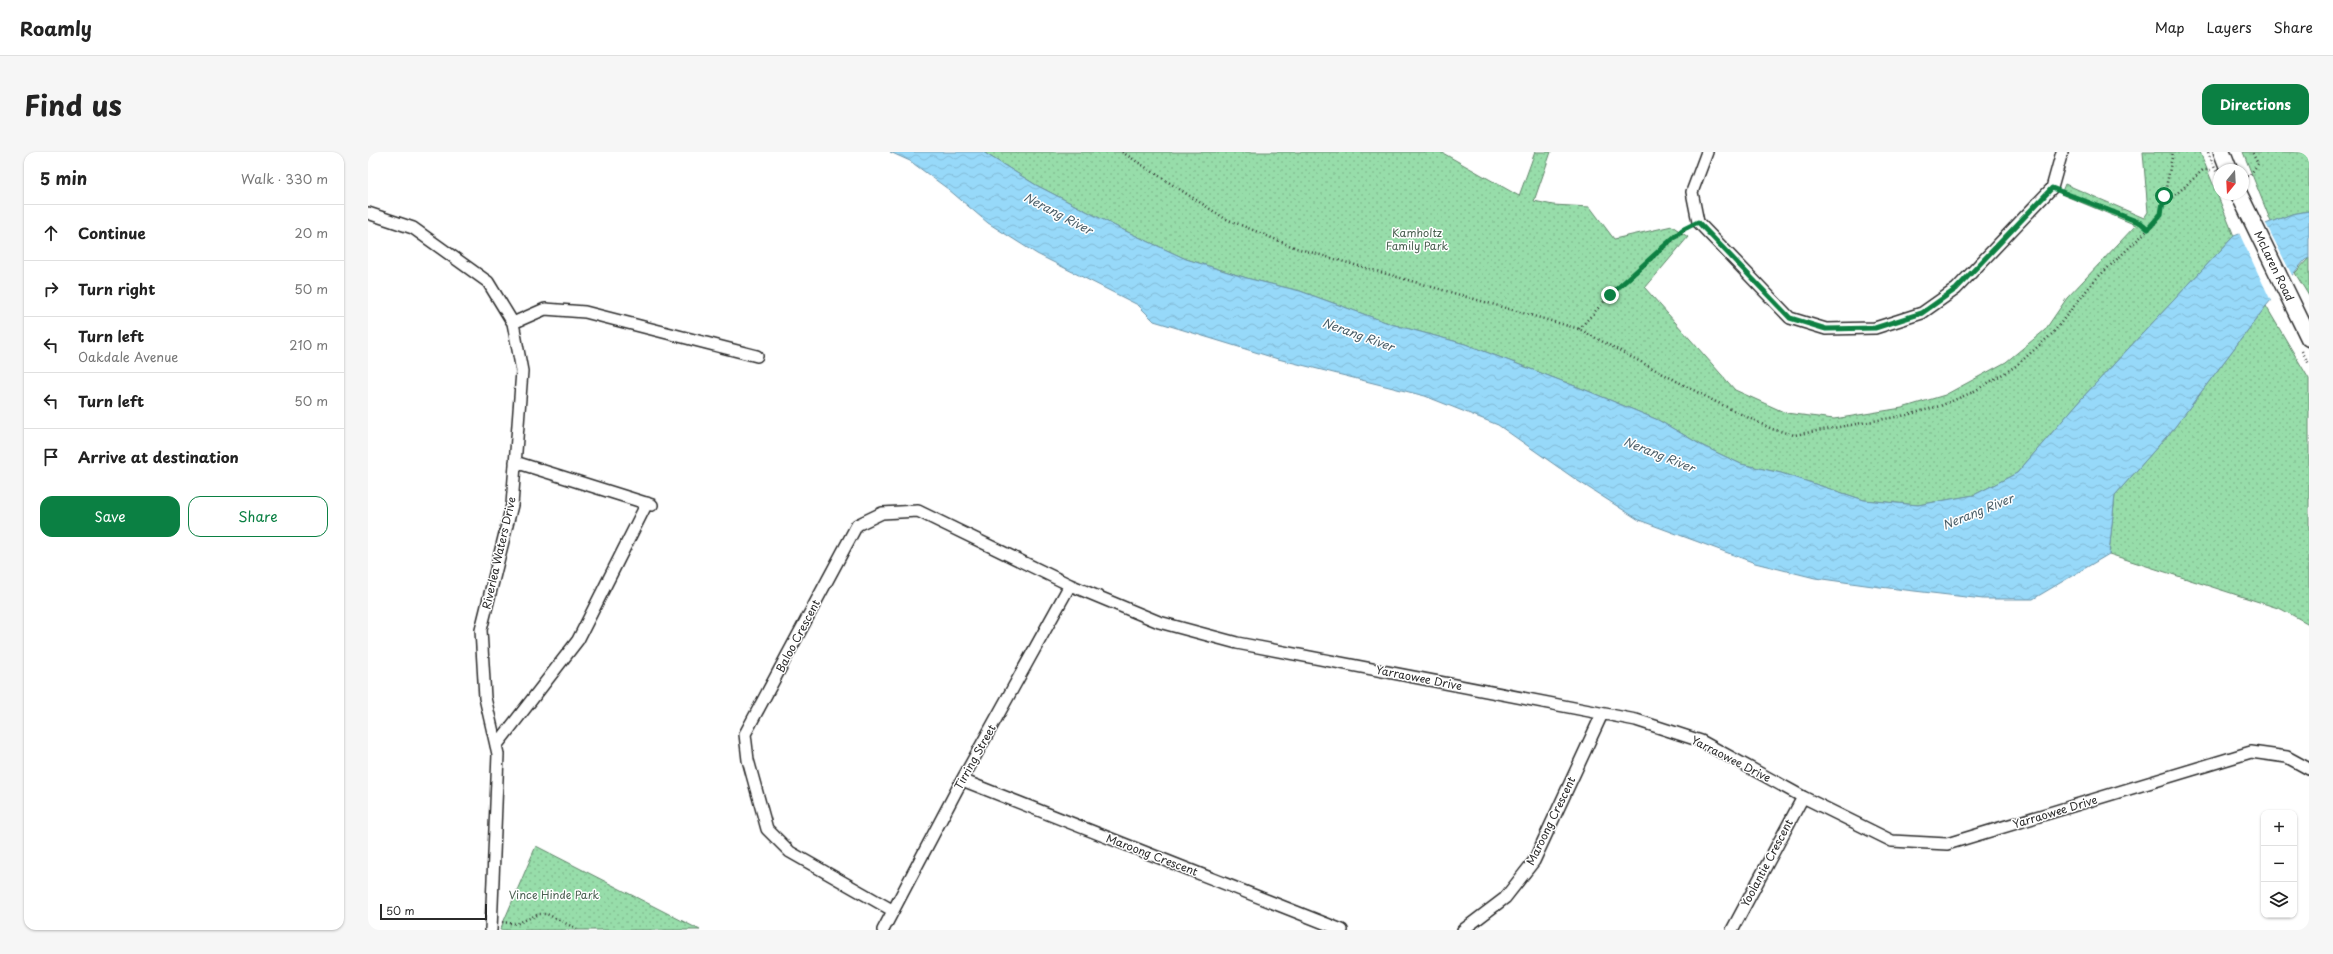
<!DOCTYPE html>
<html lang="en">
<head>
<meta charset="utf-8">
<style>
	body { margin:0; font-family:"Playpen Sans",sans-serif; background:#f6f6f6; color:#222 }
	.controls { position:absolute; right:12px; bottom:12px; display:grid; overflow:hidden; border-radius:8px; box-shadow:0 1px 3px #0004 }
	.controls button { width:36px; height:36px; display:grid; place-items:center; padding:0; border:0; border-bottom:1px solid #e0e0e0; background:#fff; color:#222; font:20px sans-serif }
	.compass { position:absolute; left:1845px; top:12px; width:36px; height:36px; border-radius:50%; background:#fff; box-shadow:0 1px 3px #0004; rotate:198deg }
	.scale { position:absolute; left:12px; bottom:10px; width:107px; box-sizing:border-box; padding-left:4px; border:2px solid #2b2b2b; border-top:0; font-size:11px; line-height:14px; white-space:nowrap; color:#2b2b2b; -webkit-text-stroke:3px #fff; paint-order:stroke }
	.stop { position:absolute; width:12px; height:12px; margin:-9px; border:3px solid #0b8043; border-radius:50%; background:#fff }
	.stop.end { background:#0b8043; border-color:#fff; box-shadow:0 1px 4px #0008 }
	.list { margin:0; padding:0; list-style:none }
	h2 { display:flex; justify-content:space-between; align-items:center; height:52px; margin:0; padding:0 16px; font-size:17px }
	h2 small { font-size:13px; font-weight:400; color:#767676 }
	.list li { display:grid; grid-template-columns:26px 1fr auto; gap:12px; align-items:center; box-sizing:border-box; height:56px; padding:0 16px; border-top:1px solid #e0e0e0 }
	.list b { display:block; font-size:15px; white-space:nowrap }
	.list p { margin:0; font-size:13px; white-space:nowrap; color:#767676 }
	.list em { font-size:13px; font-style:normal; color:#767676 }
	.actions { display:flex; gap:8px; padding:12px 16px }
	.actions a { flex:1; padding:9px 0; border:1px solid #0b8043; border-radius:12px; text-align:center; font-size:14px; color:#0b8043 }
	.actions .main { background:#0b8043; color:#fff }
	.icon { flex:none; width:22px; height:22px; fill:none; stroke:currentColor; stroke-width:2; stroke-linecap:round; stroke-linejoin:round }
	.map { position:relative; flex:none; width:1941px; height:778px; overflow:hidden; border-radius:12px }
	header { display:flex; align-items:center; gap:24px; box-sizing:border-box; height:56px; padding:0 20px; background:#fff; border-bottom:1px solid #e0e0e0 }
	header strong { font-size:19px }
	nav { display:flex; gap:22px; margin-inline-start:auto; font-size:14px }
	.intro { display:flex; align-items:center; justify-content:space-between; box-sizing:border-box; height:96px; padding:0 24px }
	h1 { margin:0; font-size:28px }
	.button { padding:10px 18px; border-radius:12px; background:#0b8043; color:#fff; font-size:14px; font-weight:700 }
	main { display:flex; gap:24px; padding:0 24px }
	aside { flex:1; background:#fff; border-radius:12px; box-shadow:0 1px 3px #0004 }
	.map>svg:first-child { display:block }
</style>
</head>
<body>
<header>
<strong>Roamly</strong>
<nav><a>Map</a><a>Layers</a><a>Share</a></nav>
</header>
<div class="intro"><h1>Find us</h1><a class="button">Directions</a></div>
<main>
<aside>
<h2>5 min<small>Walk · 330 m</small></h2>
<ul class="list">
<li><svg class="icon" aria-label="ahead" viewBox="0 0 24 24"><path d="M12 20V5M6 11l6-6 6 6"/></svg><div><b>Continue</b></div><em>20 m</em></li>
<li><svg class="icon" aria-label="right" viewBox="0 0 24 24"><path d="M7 20v-9h11M14 6l5 5-5 5"/></svg><div><b>Turn right</b></div><em>50 m</em></li>
<li><svg class="icon" aria-label="left" viewBox="0 0 24 24"><path d="M17 20v-9H6M10 6l-5 5 5 5"/></svg><div><b>Turn left</b><p>Oakdale Avenue</p></div><em>210 m</em></li>
<li><svg class="icon" aria-label="left" viewBox="0 0 24 24"><path d="M17 20v-9H6M10 6l-5 5 5 5"/></svg><div><b>Turn left</b></div><em>50 m</em></li>
<li><svg class="icon" aria-label="arrive" viewBox="0 0 24 24"><path d="M6 21V4h12l-3 4 3 4H6"/></svg><div><b>Arrive at destination</b></div></li>
</ul>
<div class="actions"><a class="main">Save</a><a>Share</a></div>
</aside>
<div class="map">
<svg width="1941" height="778" viewBox="0 0 1941 778">
	<defs>
		<pattern id="green-dots" width="8" height="8" patternUnits="userSpaceOnUse"><rect width="8" height="8" fill="#97ddaa"/><path d="M2 2h.1M6 6h.1" fill="none" stroke="#82be92" stroke-width="1.8" stroke-linecap="round"/></pattern>
		<pattern id="water-waves" width="16" height="10" patternUnits="userSpaceOnUse"><rect width="16" height="10" fill="#97d9f9"/><path d="M0 5q4-4 8 0t8 0" fill="none" stroke="#82bad6"/></pattern>
	</defs>
	<rect width="100%" height="100%" fill="#fff"/>
	<filter id="ink" filterUnits="userSpaceOnUse"><feTurbulence type="fractalNoise" baseFrequency=".025" numOctaves="2"/><feDisplacementMap in="SourceGraphic" scale="8" xChannelSelector="R" yChannelSelector="G"/><feConvolveMatrix kernelMatrix="1 2 1 2 8 2 1 2 1" color-interpolation-filters="sRGB"/></filter>
	<g filter="url(#ink)">
		<path fill="url(#green-dots)" stroke="#61846a" d="M615,0H1073L1151,44L1167,0H1183L1166,49L1185,53L1222,55L1246,87L1304,74L1320,85L1277,136L1367,238L1418,261L1466,267L1534,256L1577,243L1638,210L1677,178L1699,146L1768,73L1693,42L1697,32L1776,66L1780,60L1775,0H1832L1866,84L1715,245L1649,321L1606,343L1550,353L1496,348L1413,321L1373,312L1335,294L1290,268L1220,239L1097,192L1023,172L932,139L882,127L818,107L751,76L668,33Z
			M1875,0H1941V59L1924,62L1903,70Z
			M1941,106V144L1927,121Z
			M1898,154L1941,227V472L1913,457L1741,402L1747,343L1806,276Z
			M168,694L332,778H132Z"/>
		<path fill="url(#water-waves)" stroke="#6c93a7" d="M522,0H615L668,33L751,76L818,107L882,127L932,139L1023,172L1097,192L1220,239L1290,268L1335,294L1373,312L1413,321L1496,348L1550,353L1606,343L1649,321L1715,245L1866,84L1924,62L1941,59V106L1937,108L1898,154L1806,276L1747,343L1741,402L1665,447H1615L1512,435L1447,426L1387,411L1271,368L1210,329L1130,273L1057,244L910,207L786,169L770,153L669,102L620,71L580,37L542,9Z"/>
		<path fill="#fff" d="M1897,70L1925,125L1904,151L1871,81Z"/>
		<g fill="none" stroke-linecap="round" stroke-linejoin="round">
			<defs>
				<path id="street" d="M1339,0L1324,40L1330,70L1422,166L1458,177L1507,176L1554,161L1588,137L1684,36L1694,0
					M0,61L45,76L120,130L145,171L154,219L144,353L113,478L117,546L130,602L123,778
					M145,171L177,157L217,160L389,204
					M147,310L284,353
					M128,594L210,488L279,351
					M594,628L974,778
					M524,758L422,700L399,677L380,608L377,582L489,373L514,361L550,359L702,433L791,470L869,491L1268,568L1333,589L1435,645L1524,689L1579,692L1883,600L1919,605L1941,617
					M515,778L594,628L702,433
					M1095,778L1137,746L1166,709L1234,562
					M1364,778L1435,645"/>
				<path id="secondary" d="M1854,0L1861,18
					M1871,42L1941,186"/>
			</defs>
			<use href="#street" stroke="#2b2b2b" stroke-width="14"/>
			<use href="#secondary" stroke="#2b2b2b" stroke-width="19"/>
			<path stroke="#2b2b2b" stroke-width="2.5" stroke-dasharray="1 3" stroke-linecap="butt" d="M754,0L856,66L928,96L1211,177L1346,249L1404,277L1426,283L1539,263L1572,254L1605,240L1648,214L1684,182L1726,129L1788,70L1793,62L1805,0
				M1875,24H1881L1890,12L1884,0
				M1694,40L1773,71L1780,77
				M1796,44L1805,45L1835,18H1845
				M1211,177L1242,143L1320,75
				M1934,199L1941,212
				M134,770L148,772L171,762H179L211,778"/>
			<use href="#street" stroke="#fff" stroke-width="11"/>
			<use href="#secondary" stroke="#fff" stroke-width="16"/>
			<path stroke="#2b2b2b" stroke-width="2.5" stroke-dasharray="1 3" stroke-linecap="butt" d="M1840,0L1851,26"/>
		</g>
	</g>
	<g fill="none" stroke-linecap="round" stroke-linejoin="round" filter="url(#ink)">
		<path stroke="#0b8043" stroke-width="5" d="M1242,143L1314,78L1330,70L1422,166L1458,177L1507,176L1554,161L1588,137L1684,36L1773,71L1780,77L1793,62L1796,44"/>
	</g>
	<g text-anchor="middle" stroke-width="3" stroke-linejoin="round" paint-order="stroke">
		<g font-size="11" fill="#4b6051" stroke="#fff">
			<text x="1049" y="85">Kamholtz<tspan x="1049" dy="13">Family Park</tspan></text>
			<text x="186" y="747">Vince Hinde Park</text>
		</g>
		<g font-size="11" fill="#2b2b2b" stroke="#fff">
			<text transform="translate(1906 114) rotate(64)" y="4">McLaren Road</text>
			<text transform="translate(131 401) rotate(-77)" y="4">Riverlea Waters Drive</text>
			<text transform="translate(430 484) rotate(-62)" y="4">Baloo Crescent</text>
			<text transform="translate(1051 526) rotate(11)" y="4">Yarraowee Drive</text>
			<text transform="translate(607 605) rotate(-61)" y="4">Tirring Street</text>
			<text transform="translate(1363 607) rotate(27)" y="4">Yarraowee Drive</text>
			<text transform="translate(1687 660) rotate(-17)" y="4">Yarraowee Drive</text>
			<text transform="translate(1183 669) rotate(-64)" y="4">Maroong Crescent</text>
			<text transform="translate(784 703) rotate(21)" y="4">Maroong Crescent</text>
			<text transform="translate(1399 711) rotate(-62)" y="4">Yoolantie Crescent</text>
		</g>
		<g font-size="12" font-style="italic" fill="#4b5f69" stroke="#fff">
			<text transform="translate(690 62) rotate(28)" y="4">Nerang River</text>
			<text transform="translate(990 183) rotate(20)" y="4">Nerang River</text>
			<text transform="translate(1291 303) rotate(22)" y="4">Nerang River</text>
			<text transform="translate(1610 360) rotate(-22)" y="4">Nerang River</text>
		</g>
	</g>
</svg>
<div class="controls">
<button>+</button>
<button>−</button>
<button><svg class="icon" aria-label="layers" viewBox="0 0 24 24"><path d="M12 4l9 5-9 5-9-5zM3 14l9 5 9-5"/></svg></button>
</div>
<svg class="compass" viewBox="-18 -18 36 36"><path d="M0-13l5 13h-10z" fill="#e53935"/><path d="M0 13l5-13h-10z" fill="#767676"/></svg>
<div class="scale">50 m</div>
<div class="stop" style="left:1796px;top:44px"></div>
<div class="stop end" style="left:1242px;top:143px"></div>
</div>
</main>
</body>
</html>
